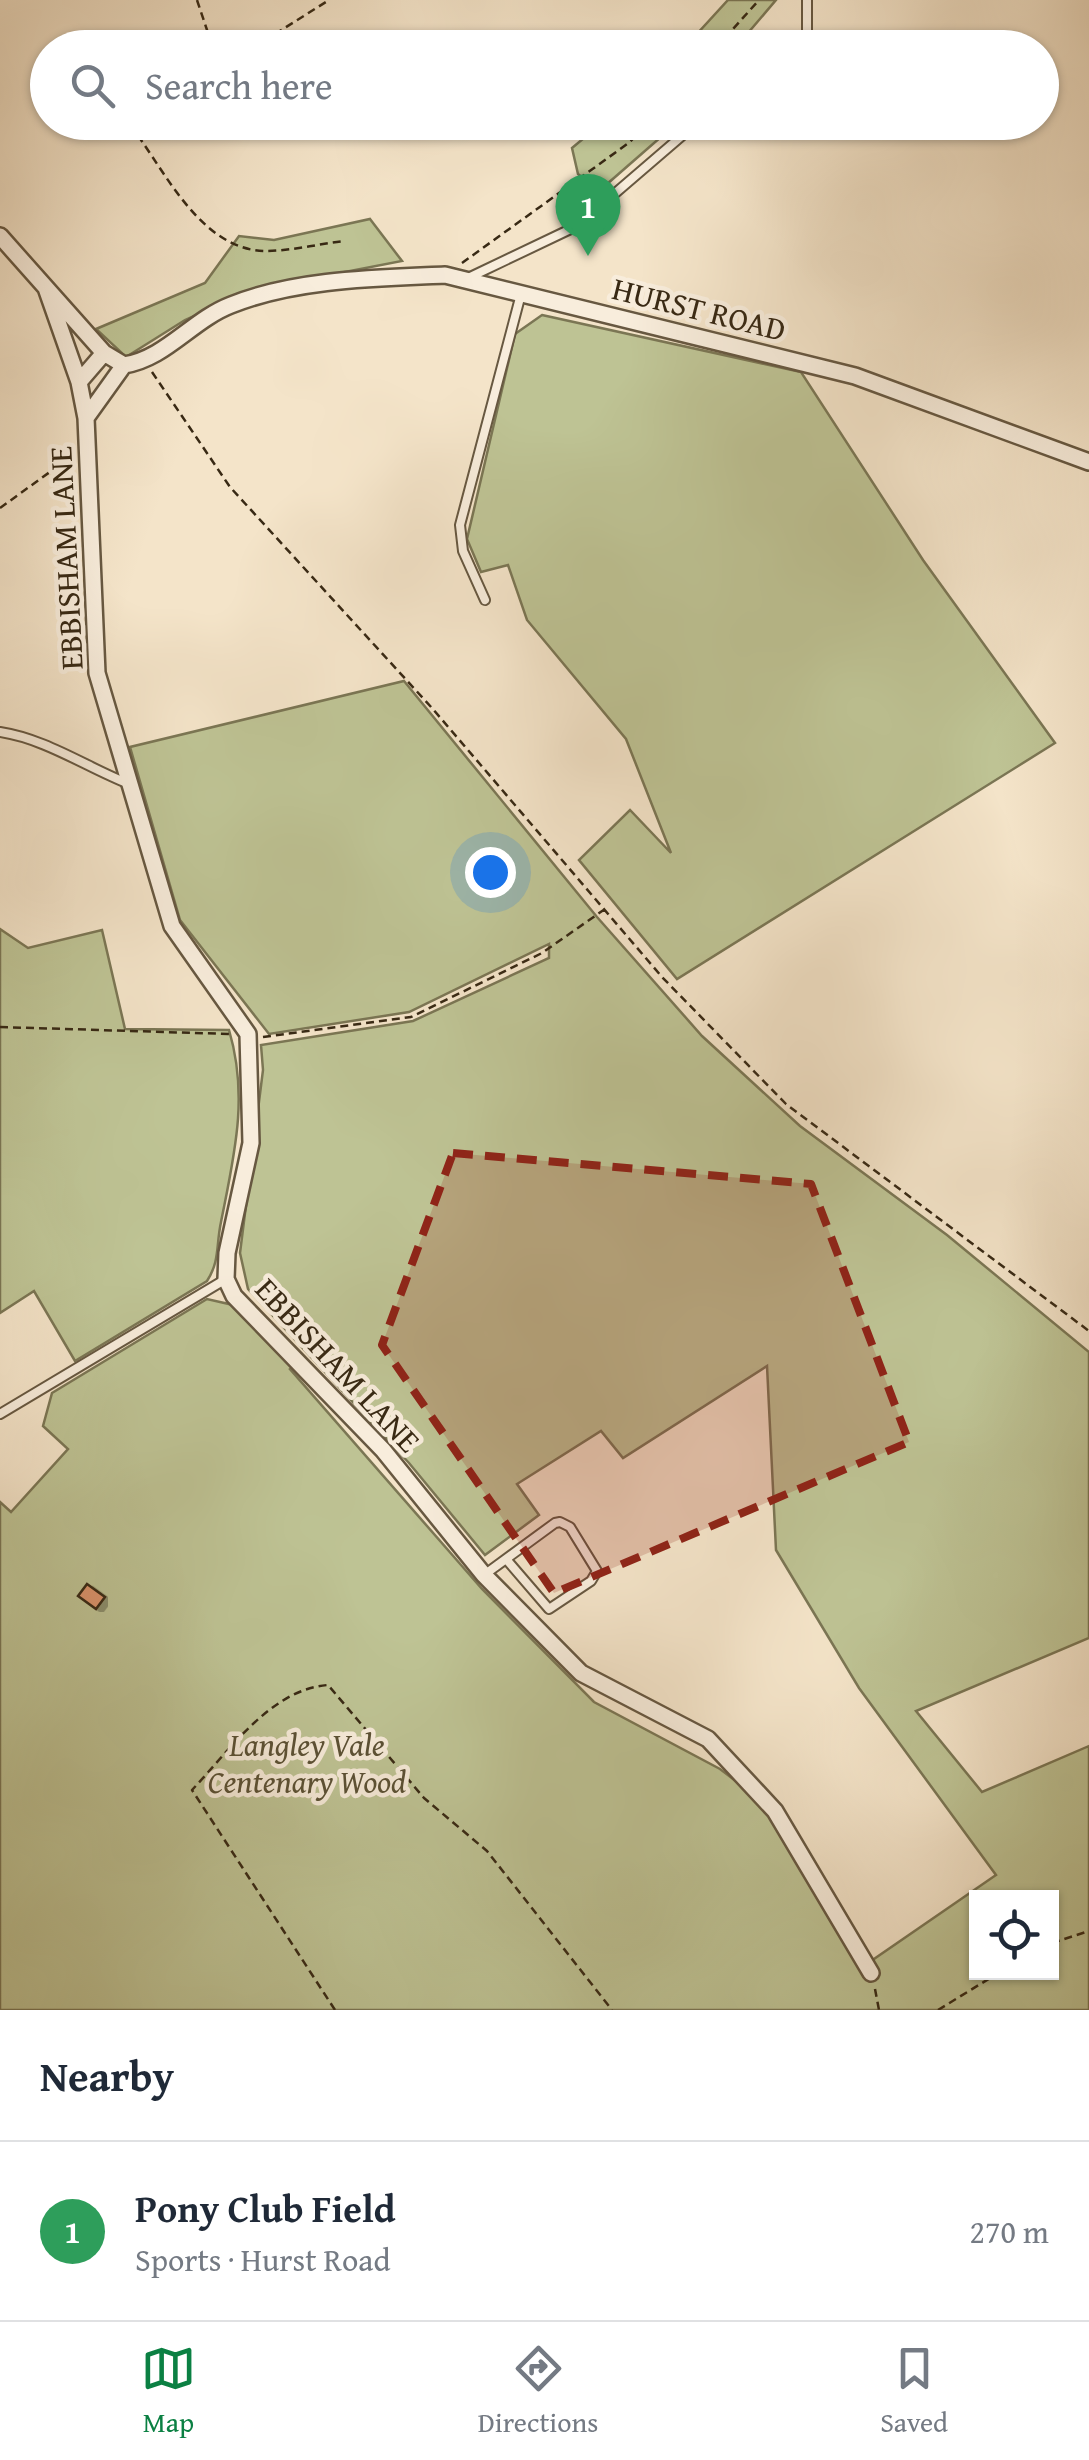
<!DOCTYPE html>
<html lang="en">
<head>
<meta charset="utf-8">
<style>
	body { margin:0; font-family:"Gentium Book Plus",serif; background:#f6f6f7; color:#1f2937 }
	.controls { position:absolute; right:30px; bottom:30px; display:grid; overflow:hidden; border-radius:0px; box-shadow:0 2px 8px #0004 }
	.controls button { width:90px; height:90px; display:grid; place-items:center; padding:0; border:0; border-bottom:2px solid #e0e1e3; background:#fff; color:#1f2937; font:50px sans-serif }
	.you { position:absolute; left:490px; top:872px; width:35px; height:35px; margin:-25px; border:8px solid #fff; border-radius:50%; background:#1a73e8; box-shadow:0 0 0 15px #1a73e833 }
	.badge { display:grid; place-items:center; width:65px; height:65px; border-radius:50%; background:#0b8043; color:#fff; font-size:32px; font-weight:700 }
	.pin { position:absolute; translate:-50% -82px; filter:drop-shadow(0 2px 5px #0008) }
	.pin::after { content:''; position:absolute; top:52px; width:35px; height:30px; background:inherit; clip-path:polygon(0 0,100% 0,50% 100%) }
	.list { margin:0; padding:0; list-style:none }
	h2 { display:flex; justify-content:space-between; align-items:center; height:130px; margin:0; padding:0 40px; font-size:42px }
	h2 small { font-size:32px; font-weight:400; color:#747a83 }
	.list li { display:grid; grid-template-columns:65px 1fr auto; gap:30px; align-items:center; box-sizing:border-box; height:180px; padding:0 40px; border-top:2px solid #e0e1e3 }
	.list b { display:block; font-size:38px; white-space:nowrap }
	.list p { margin:0; font-size:32px; white-space:nowrap; color:#747a83 }
	.list em { font-size:32px; font-style:normal; color:#747a83 }
	.icon { flex:none; width:55px; height:55px; fill:none; stroke:currentColor; stroke-width:2; stroke-linecap:round; stroke-linejoin:round }
	.map { position:relative; flex:none; width:1089px; height:2010px; overflow:hidden }
	.search { position:absolute; background:#fff; box-shadow:0 2px 8px #0004; left:30px; right:30px; top:30px; height:110px; display:flex; align-items:center; gap:25px; box-sizing:border-box; padding:0 35px; border-radius:55px; color:#747a83; font-size:38px }
	.sheet { height:310px; background:#fff }
	nav { display:flex; justify-content:space-around; align-items:center; box-sizing:border-box; height:140px; border-top:2px solid #e0e1e3; background:#fff; font-size:28px; color:#747a83 }
	nav a { display:grid; justify-items:center; gap:5px }
	nav .on { color:#0b8043 }
	.map>svg:first-child { display:block }
</style>
</head>
<body>
<div class="map">
<svg width="1089" height="2010" viewBox="0 0 1089 2010">
	<defs>
		<filter id="shadow"><feDropShadow dx="6" dy="3.5" stdDeviation="0" flood-color="#0004"/></filter>
	</defs>
	<rect width="100%" height="100%" fill="#f4e4c9"/>
	<filter id="stains"><feTurbulence type="fractalNoise" baseFrequency=".002" numOctaves="4"/><feColorMatrix values="0 0 0 0 .2 0 0 0 0 .09 0 0 0 0 .02 0 0 0 .5 -.17"/></filter>
	<radialGradient id="worn" r=".72"><stop offset=".6" stop-color="#630" stop-opacity="0"/><stop offset="1" stop-color="#630" stop-opacity=".3"/></radialGradient>
	<path fill="#bec394" stroke="#7b7654" stroke-width="2.5" fill-rule="evenodd" d="M728,0H776L736,47H685Z
		M602,123V122L677,123L599,191L578,174L572,148Z
		M370,219L402,261L252,290L185,320L126,357L96,329L205,283L239,236L274,240Z
		M542,315L801,372L923,560L1055,743L677,979L579,860L630,810L671,853L626,739L527,620L508,565L481,572L467,539L515,334Z
		M404,681L597,917L702,1036L800,1126L947,1235L1089,1352V1638L916,1711L982,1792L1089,1746V2010H0V1502L11,1512L68,1449L43,1426L52,1393L207,1299L233,1305L298,1362L290,1369L482,1589L594,1702L720,1769L775,1811L872,1971L874,1959L996,1875L859,1688L776,1550L767,1366L623,1458L601,1431L517,1484L539,1515L485,1555L409,1463L248,1289L240,1253L263,1070L261,1045L413,1021L549,958V944L409,1012L269,1034L180,920L130,747ZM976,1898H1052V1972H976Z
		M0,929L28,948L102,930L125,1029L229,1030C249,1097 234,1156 221,1222C216,1245 220,1261 207,1281L75,1361L34,1291L0,1313Z"/>
	<path fill="#db946d" stroke="#382914" stroke-width="2.5" filter="url(#shadow)" d="M87,1584L105,1597L96,1609L78,1596Z"/>
	<g fill="none" stroke-linecap="round" stroke-linejoin="round">
		<defs>
			<path id="service" d="M793,48L807,34V0
				M468,278L577,226L698,122
				M485,600L463,551L460,525L521,294
				M0,732C46,739 86,767 129,784
				M0,1414L226,1279
				M484,1575L555,1523L560,1522L570,1527L597,1571L591,1581L549,1609L506,1559"/>
			<path id="minor" d="M0,236L104,353L124,365
				M46,288L79,382L86,418L97,673L172,926L248,1034L251,1143L227,1253L226,1279L234,1296L383,1450L484,1575L581,1673L708,1739L775,1811L871,1973
				M124,365C165,359 192,320 231,305C295,279 377,278 445,275L855,376L1089,462
				M79,382L104,353
				M86,418L124,365"/>
		</defs>
		<use href="#service" stroke="#675841" stroke-width="12"/>
		<use href="#minor" stroke="#675841" stroke-width="20"/>
		<path stroke="#382914" stroke-width="2.5" stroke-dasharray="8 5" stroke-linecap="butt" d="M197,0L213,48
			M253,48L329,0
			M716,48L759,0
			M145,122L141,140C171,183 206,250 265,251C291,251 318,244 344,241
			M462,263L630,142L648,122
			M152,372L230,487L432,708L662,977L786,1104L1089,1331
			M0,508L72,456
			M0,1027L230,1034
			M263,1037L411,1017L542,953L605,909
			M1052,1943L1089,1931
			M875,1989L879,2010
			M335,2010L192,1790C229,1751 271,1689 328,1685L424,1798L487,1851L612,2010
			M938,2010L1000,1972"/>
		<use href="#service" stroke="#f8eddc" stroke-width="8"/>
		<use href="#minor" stroke="#f8eddc" stroke-width="15"/>
	</g>
	<path fill="#8f2418" fill-opacity="0.2" stroke="#8f2418" stroke-width="8" stroke-dasharray="20 12" stroke-linejoin="round" d="M453,1153L811,1184L909,1442L554,1593L382,1345Z"/>
	<g text-anchor="middle" stroke-width="9" stroke-linejoin="round" paint-order="stroke">
		<g font-size="32" fill="#382914" stroke="#f8eddc">
			<text transform="translate(699 309) rotate(14)" y="11">HURST ROAD</text>
			<text transform="translate(66 558) rotate(-93)" y="11">EBBISHAM LANE</text>
			<text transform="translate(338 1365) rotate(47)" y="11">EBBISHAM LANE</text>
		</g>
		<g font-size="32" font-style="italic" fill="#5a5034" stroke="#f8eddc">
			<text x="307" y="1756">Langley Vale<tspan x="307" dy="37">Centenary Wood</tspan></text>
		</g>
	</g>
	<rect width="100%" height="100%" filter="url(#stains)"/>
	<rect width="100%" height="100%" fill="url(#worn)"/>
</svg>
<div class="controls">
<button><svg class="icon" aria-label="locate" viewBox="0 0 24 24"><circle cx="12" cy="12" r="6"/><path d="M12 2v4M12 18v4M2 12h4M18 12h4"/></svg></button>
</div>
<div class="you"></div>
<div class="pin badge" style="left:588px;top:256px;background:#2e9e5b">1</div>
<div class="search"><svg class="icon" aria-label="search" viewBox="0 0 24 24"><circle cx="10" cy="10" r="6"/><path d="M15 15l6 6"/></svg>Search here</div>
</div>
<section class="sheet">
<h2>Nearby<small></small></h2>
<ul class="list">
<li><span class="badge" style="background:#2e9e5b">1</span><div><b>Pony Club Field</b><p>Sports · Hurst Road</p></div><em>270 m</em></li>
</ul>
</section>
<nav>
<a class="on"><svg class="icon" aria-label="map" viewBox="0 0 24 24"><path d="M3 6l6-2 6 2 6-2v14l-6 2-6-2-6 2zM9 4v14M15 6v14"/></svg>Map</a>
<a><svg class="icon" aria-label="directions" viewBox="0 0 24 24"><path d="M12 3l9 9-9 9-9-9zM9 14v-3h6M13 9l2 2-2 2"/></svg>Directions</a>
<a><svg class="icon" aria-label="saved" viewBox="0 0 24 24"><path d="M7 4h10v16l-5-4-5 4z"/></svg>Saved</a>
</nav>
</body>
</html>
